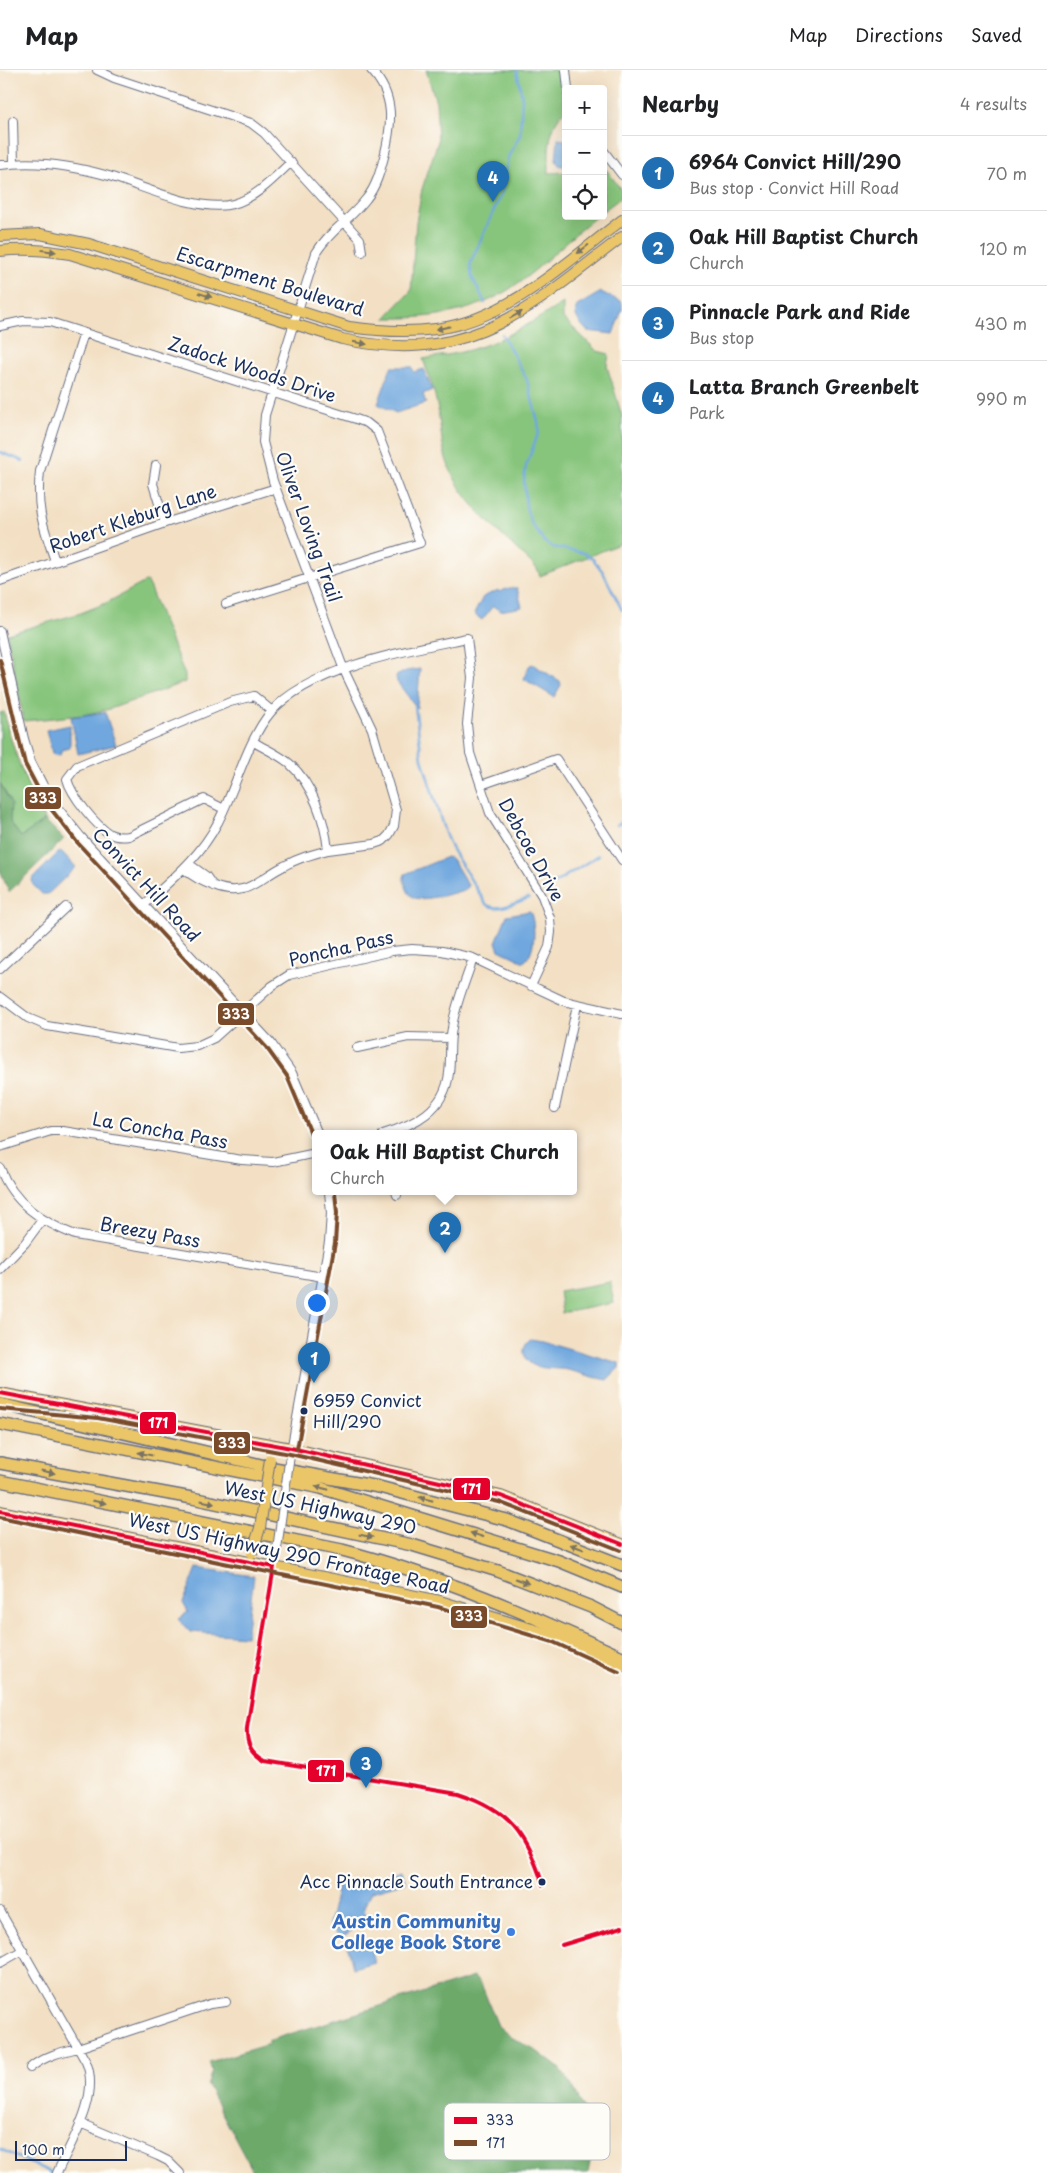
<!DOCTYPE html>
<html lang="en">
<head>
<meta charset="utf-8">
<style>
	body { margin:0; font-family:"Playpen Sans",sans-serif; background:#f2f2f2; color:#202124 }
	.controls { position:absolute; right:15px; top:15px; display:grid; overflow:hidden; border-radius:5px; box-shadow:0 5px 20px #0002 }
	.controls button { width:45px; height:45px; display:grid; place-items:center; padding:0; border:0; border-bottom:1px solid #e0e0e0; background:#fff; color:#202124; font:25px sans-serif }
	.scale { position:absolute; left:15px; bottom:12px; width:112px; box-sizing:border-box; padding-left:5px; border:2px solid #1b2f5e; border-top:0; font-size:14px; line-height:18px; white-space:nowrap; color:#1b2f5e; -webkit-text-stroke:4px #fdfcf7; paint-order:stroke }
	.you { position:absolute; left:316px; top:1232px; width:18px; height:18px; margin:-12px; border:4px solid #fff; border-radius:50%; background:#1a73e8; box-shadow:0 0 0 8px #1a73e833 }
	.badge { display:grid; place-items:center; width:32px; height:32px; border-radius:50%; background:#1f6fb2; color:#fff; font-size:16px; font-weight:700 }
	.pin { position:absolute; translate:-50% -41px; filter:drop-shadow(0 1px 2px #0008) }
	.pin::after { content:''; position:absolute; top:26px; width:18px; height:15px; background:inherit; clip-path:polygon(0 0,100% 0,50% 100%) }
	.popup { position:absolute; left:312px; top:1060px; width:265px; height:65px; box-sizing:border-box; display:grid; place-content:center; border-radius:5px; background:#fff; filter:drop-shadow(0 1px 4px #0005); font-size:16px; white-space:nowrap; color:#757577 }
	.popup b { font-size:19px; color:#202124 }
	.popup::after { content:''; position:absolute; left:50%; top:100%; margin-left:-10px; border:10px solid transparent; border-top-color:#fff }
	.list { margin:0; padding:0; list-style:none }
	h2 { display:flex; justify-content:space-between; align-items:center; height:65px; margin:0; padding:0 20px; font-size:21px }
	h2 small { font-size:16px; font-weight:400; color:#757577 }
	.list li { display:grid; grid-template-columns:32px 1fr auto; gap:15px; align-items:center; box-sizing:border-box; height:75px; padding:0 20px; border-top:1px solid #e0e0e0 }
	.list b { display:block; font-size:19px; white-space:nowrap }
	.list p { margin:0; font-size:16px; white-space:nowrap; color:#757577 }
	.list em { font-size:16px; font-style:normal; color:#757577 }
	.icon { flex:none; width:28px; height:28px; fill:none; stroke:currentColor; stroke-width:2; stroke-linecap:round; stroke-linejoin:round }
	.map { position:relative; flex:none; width:622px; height:2103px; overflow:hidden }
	header { display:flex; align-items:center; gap:30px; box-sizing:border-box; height:70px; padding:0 25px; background:#fff; border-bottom:1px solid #e0e0e0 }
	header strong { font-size:24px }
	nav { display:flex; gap:28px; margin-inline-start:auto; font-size:18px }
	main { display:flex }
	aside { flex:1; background:#fff }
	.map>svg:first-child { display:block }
</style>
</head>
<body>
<header>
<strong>Map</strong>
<nav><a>Map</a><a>Directions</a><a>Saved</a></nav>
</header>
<main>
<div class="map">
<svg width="622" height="2103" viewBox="0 0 622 2103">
	<rect width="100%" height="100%" fill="#fdfcf7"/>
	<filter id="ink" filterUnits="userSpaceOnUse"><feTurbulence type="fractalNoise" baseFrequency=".02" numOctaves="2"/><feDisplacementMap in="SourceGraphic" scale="10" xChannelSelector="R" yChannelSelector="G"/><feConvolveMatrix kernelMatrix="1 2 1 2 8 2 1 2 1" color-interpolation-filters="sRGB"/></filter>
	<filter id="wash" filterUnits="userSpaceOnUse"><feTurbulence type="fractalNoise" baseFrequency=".0096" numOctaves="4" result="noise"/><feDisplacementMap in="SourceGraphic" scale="20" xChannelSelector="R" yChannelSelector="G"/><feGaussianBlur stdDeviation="1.12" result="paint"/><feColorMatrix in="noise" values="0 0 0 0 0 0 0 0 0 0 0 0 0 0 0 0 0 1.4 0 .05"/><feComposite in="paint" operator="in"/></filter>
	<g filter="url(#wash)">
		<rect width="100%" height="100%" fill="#f3e0c4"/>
		<path fill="#87c57b" stroke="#517a6c" d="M426,0H558L566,39C547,58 549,79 549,103L566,102V146H597C568,168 544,196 514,216C476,243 430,249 385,248L411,221L416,152L422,119L438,71L436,32Z
			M603,99H606L622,121V127L603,141Z
			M563,233V248L597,281L609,284L607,296L622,346V473L540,506L537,499C507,468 466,438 449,397C440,375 441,349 435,326C432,313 427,301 423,289C439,286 457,284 473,279C505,270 534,251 563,233Z
			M147,511L185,605V612L110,639L83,645L24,651L7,564L81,543L106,533Z
			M4,642C12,680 27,715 45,750L21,767L10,752L9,729L0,713V643Z
			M610,1212L614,1233L562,1243L559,1221Z"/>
		<path fill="#6daa6b" stroke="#446c64" d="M0,713L11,734L10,752L21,767L45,750L64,769L9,822L0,801Z
			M474,1907L482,1916L498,1956L511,1967L538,1982L559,1998L572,2016L589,2048L591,2087L588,2103H254L207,2015L212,2001L209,1992L269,1974L267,1971Z"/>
		<path fill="#6fa7de" stroke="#456b9e" d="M558,69L566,70V97L559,95L556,91Z
			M601,222L622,232V240L613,264L587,261C581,254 572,246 577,236Z
			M391,297H412L414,302L424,299L432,320L423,324L426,333L396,343L378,334Z
			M509,518H517L522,537L500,541L493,536L482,550L474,544L483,527L498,520L499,522Z
			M532,594L560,611L561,615L554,627L524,609L529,596Z
			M420,599L417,638L397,612L396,606L406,601Z
			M105,642L116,675L78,684L71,647Z
			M70,655V678L62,680L60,685L56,686L52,683L46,660Z
			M62,782L76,797L48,824H42L33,815L32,809L58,783Z
			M447,787L452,789L468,815L466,819C457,823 424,831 415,828C410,826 407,821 406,816C404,811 403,809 405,804Z
			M530,841C536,855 536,882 524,892L499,880L496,872L507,845Z
			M530,1269L543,1271L619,1293V1298L607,1310C594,1308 581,1303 568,1300C554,1297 527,1302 524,1283C523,1277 526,1273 530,1269Z
			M197,1498L254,1506L246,1566L190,1562L178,1549L188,1542L183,1533Z
			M402,1800L406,1812L371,1822L364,1837L366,1852L340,1868L329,1855L338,1816L343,1811L370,1810Z
			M368,1870L374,1892L353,1898L348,1877Z"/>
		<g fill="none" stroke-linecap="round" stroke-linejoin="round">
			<path stroke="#6fa7de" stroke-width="2.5" d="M485,233L472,207L470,194L502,122L508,87L520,65L522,27L517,0
				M502,264L527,310L538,352L539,361L526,396L524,410L526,437L531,453L545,472L553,477L584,483L593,489L603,502L622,540
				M0,382L23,391
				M415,636L422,689L445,763L451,778L486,834C498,843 516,832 529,828
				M617,755L622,752
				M553,814L599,785
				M0,2079L52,2103"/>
		</g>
	</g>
	<g filter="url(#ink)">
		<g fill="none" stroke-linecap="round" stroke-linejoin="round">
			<defs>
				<path id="minor" d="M97,0L114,8L251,53L264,63L360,169L362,182
					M566,0L568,19
					M13,51L14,93
					M603,80L622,105
					M0,95C36,90 74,96 109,106C142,116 200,143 233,134C256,128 274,108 291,92
					M0,256L23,251L50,252L356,349L367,353L377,361L420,473L226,534
					M156,395L153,414L165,453
					M55,491C43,455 36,440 40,401L84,263
					M0,511L165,453L276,418
					M0,561L24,669L31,692L49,727L81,767L271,973L292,1003L318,1064
					M481,715L556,689L622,790
					M224,739L204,729L129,766C123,767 116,767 110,764C96,756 71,725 67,709L77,696L230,632L254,626L272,641
					M328,780L374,774L383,771L389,765L394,756L396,740L372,659L344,600L273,411L263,372L265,345L316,183C329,161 351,149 366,129C376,117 380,102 384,87C392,55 396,26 371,0
					M189,794L206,806L213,816
					M184,799C193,807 203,812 214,816C246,829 258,809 284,796C298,788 313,784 328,780C325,751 313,715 290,694C280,685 265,679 254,672
					M144,835C171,810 200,787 217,754C235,721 247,670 271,642C310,597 410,580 467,568L472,608L467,654L470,683L490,743L542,826L550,848L551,862L549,877L531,916
					M0,899L66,837
					M0,927L28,948L47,956L178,978L197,976L214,968L272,916L289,905L392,881L412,879L442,881L473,888L564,931L622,944
					M357,978L408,967L450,968
					M555,1038L577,935
					M383,1064C414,1055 445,1040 449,1003C451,988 449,973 452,958C455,934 466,911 473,888
					M0,1077L51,1061H63L242,1090L273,1092L316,1083
					M0,1098C13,1133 42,1152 75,1165L323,1207
					M396,1122L397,1125
					M0,1199L25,1173L42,1150
					M289,1392L329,1172L331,1143L329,1122
					M274,1497L277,1479
					M0,1841L86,1992C101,2026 71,2072 57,2103
					M0,1893L23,1880
					M30,1998C44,1986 61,1982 78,1978L210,1934L226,1932
					M80,2053L158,2086L168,2091L180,2103"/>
				<path id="major" d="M0,166L40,164L89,174L349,257C378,261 407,263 436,259C507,250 568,191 622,150
					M0,181C24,178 46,180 70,184L342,269C470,297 528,239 622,167
					M0,1323L291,1378L501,1426L622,1474
					M0,1441L440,1531L555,1566L622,1596"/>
				<path id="highway" d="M0,1334L274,1398L379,1417L507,1450L622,1495
					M0,1354L321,1418L559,1491L622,1517
					M0,1393L192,1428L412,1475L498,1501L591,1537L622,1553
					M0,1411L342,1480C439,1505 531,1545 622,1587"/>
			</defs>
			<use href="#minor" stroke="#676d82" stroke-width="10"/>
			<use href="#major" stroke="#676d82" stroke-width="12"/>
			<use href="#highway" stroke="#676d82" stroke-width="14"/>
			<use href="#minor" stroke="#fff" stroke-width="8"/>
			<use href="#major" stroke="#ebc669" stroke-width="10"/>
			<use href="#highway" stroke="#ebc669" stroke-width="11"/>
			<defs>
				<path id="minor-bridge" d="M277,1479L289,1392"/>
				<path id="major-bridge" d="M252,1483L260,1458L270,1389"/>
			</defs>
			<use href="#minor-bridge" stroke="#676d82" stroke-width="10" stroke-linecap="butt"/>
			<use href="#major-bridge" stroke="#676d82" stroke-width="12" stroke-linecap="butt"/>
			<use href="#minor-bridge" stroke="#fff" stroke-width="8"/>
			<use href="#major-bridge" stroke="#ebc669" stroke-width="10"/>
			<defs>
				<path id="bus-1" d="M0,1323L291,1378L501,1426L622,1474
					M0,1441L274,1497
					M274,1497L247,1658C246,1674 251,1683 265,1691L458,1723C511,1740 526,1764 543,1815
					M562,1875L622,1857"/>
				<path id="bus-2" d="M0,590L25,694L44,730L76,771L266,977L287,1006L312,1066
					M0,1339L98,1348L290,1384L499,1432L620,1480
					M297,1379L335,1173L337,1143L335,1122
					M0,1447L438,1537L553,1572L619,1602"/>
			</defs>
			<use href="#bus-1" stroke="#fdfcf7" stroke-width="8"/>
			<use href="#bus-2" stroke="#fdfcf7" stroke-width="8"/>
			<use href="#bus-1" stroke="#e4002b" stroke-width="4"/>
			<use href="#bus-2" stroke="#7a4b2a" stroke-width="4"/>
		</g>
		<defs><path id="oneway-solid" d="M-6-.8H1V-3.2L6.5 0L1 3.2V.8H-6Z" transform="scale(1.25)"/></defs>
		<g fill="#797363">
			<use href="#oneway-solid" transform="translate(583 179) rotate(143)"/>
			<use href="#oneway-solid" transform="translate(49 181) rotate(7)"/>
			<use href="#oneway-solid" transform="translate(205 225) rotate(18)"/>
			<use href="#oneway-solid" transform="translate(516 245) rotate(-30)"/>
			<use href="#oneway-solid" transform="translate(443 258) rotate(167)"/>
			<use href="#oneway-solid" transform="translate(360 273) rotate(10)"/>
			<use href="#oneway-solid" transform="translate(145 1384) rotate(-168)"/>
			<use href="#oneway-solid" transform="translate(48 1402) rotate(11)"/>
			<use href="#oneway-solid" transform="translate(322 1418) rotate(-166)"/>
			<use href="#oneway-solid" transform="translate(426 1429) rotate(-166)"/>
			<use href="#oneway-solid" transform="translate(99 1432) rotate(11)"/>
			<use href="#oneway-solid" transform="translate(208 1432) rotate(12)"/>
			<use href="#oneway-solid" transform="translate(477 1465) rotate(-162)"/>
			<use href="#oneway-solid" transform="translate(366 1466) rotate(11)"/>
			<use href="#oneway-solid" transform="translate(577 1477) rotate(-159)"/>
			<use href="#oneway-solid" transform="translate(522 1511) rotate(21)"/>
		</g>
	</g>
	<g fill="#1b2f5e" stroke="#fdfcf7" stroke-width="2">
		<circle cx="304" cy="1341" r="4.5"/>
		<circle cx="542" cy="1812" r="4.5"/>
	</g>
	<circle fill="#3f7fe0" stroke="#fdfcf7" stroke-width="2" cx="511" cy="1862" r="5"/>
	<g text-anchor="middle" stroke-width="4.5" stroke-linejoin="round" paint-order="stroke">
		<g font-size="17" fill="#1b2f5e" stroke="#fdfcf7" text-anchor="start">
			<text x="313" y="1337">6959 Convict<tspan x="313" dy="21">Hill/290</tspan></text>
			<text x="533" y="1818" text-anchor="end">Acc Pinnacle South Entrance</text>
		</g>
		<g font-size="18" fill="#1b2f5e" stroke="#fdfcf7">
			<text transform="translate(270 212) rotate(17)" y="6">Escarpment Boulevard</text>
			<text transform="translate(252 300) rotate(18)" y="6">Zadock Woods Drive</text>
			<text transform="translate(133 449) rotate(-19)" y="6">Robert Kleburg Lane</text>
			<text transform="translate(308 457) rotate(70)" y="6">Oliver Loving Trail</text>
			<text transform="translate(531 780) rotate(61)" y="6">Debcoe Drive</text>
			<text transform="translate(146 815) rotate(47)" y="6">Convict Hill Road</text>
			<text transform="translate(341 879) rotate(-13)" y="6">Poncha Pass</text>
			<text transform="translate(160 1061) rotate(10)" y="6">La Concha Pass</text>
			<text transform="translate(150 1163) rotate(10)" y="6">Breezy Pass</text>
			<text transform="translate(320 1438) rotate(12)" y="6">West US Highway 290</text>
			<text transform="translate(289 1484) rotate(12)" y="6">West US Highway 290 Frontage Road</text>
		</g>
		<g font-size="18" font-weight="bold" fill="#366cbe" stroke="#fdfcf7" text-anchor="end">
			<text x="501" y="1858">Austin Community<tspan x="501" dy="21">College Book Store</tspan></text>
		</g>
	</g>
	<rect x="444" y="2033" width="166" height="57" rx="8" fill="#fdfcf7" stroke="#b9bec9" stroke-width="1"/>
	<rect x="454" y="2047" width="23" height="7" fill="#e4002b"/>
	<rect x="454" y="2070" width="23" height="6" fill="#7a4b2a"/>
	<g font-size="14" fill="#1b2f5e">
		<text x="486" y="2055">333</text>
		<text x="486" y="2078">171</text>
	</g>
	<g stroke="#fdfcf7" stroke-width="2">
		<rect x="24" y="716" width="38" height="24" rx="5" fill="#7a4b2a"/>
		<rect x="217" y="932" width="38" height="24" rx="5" fill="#7a4b2a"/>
		<rect x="139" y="1341" width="38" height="24" rx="5" fill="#e4002b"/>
		<rect x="213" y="1361" width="38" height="24" rx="5" fill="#7a4b2a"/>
		<rect x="452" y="1407" width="39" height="24" rx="5" fill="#e4002b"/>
		<rect x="450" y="1535" width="38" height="24" rx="5" fill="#7a4b2a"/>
		<rect x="307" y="1689" width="38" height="24" rx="5" fill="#e4002b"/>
	</g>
	<g font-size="14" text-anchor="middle" font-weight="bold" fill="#fff">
		<text x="43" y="733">333</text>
		<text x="236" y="949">333</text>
		<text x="158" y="1358">171</text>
		<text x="232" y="1378">333</text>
		<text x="471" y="1424">171</text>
		<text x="469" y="1551">333</text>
		<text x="326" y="1706">171</text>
	</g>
</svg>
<div class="controls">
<button>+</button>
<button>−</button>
<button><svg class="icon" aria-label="locate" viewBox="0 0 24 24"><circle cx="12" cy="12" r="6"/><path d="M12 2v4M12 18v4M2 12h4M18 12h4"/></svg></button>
</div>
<div class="scale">100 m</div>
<div class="you"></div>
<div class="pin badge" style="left:314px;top:1313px">1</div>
<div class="pin badge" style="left:445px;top:1183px">2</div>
<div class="popup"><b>Oak Hill Baptist Church</b>Church</div>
<div class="pin badge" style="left:366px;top:1718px">3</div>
<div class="pin badge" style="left:493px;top:132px">4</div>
</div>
<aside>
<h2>Nearby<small>4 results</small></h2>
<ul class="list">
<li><span class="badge">1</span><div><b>6964 Convict Hill/290</b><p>Bus stop · Convict Hill Road</p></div><em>70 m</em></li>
<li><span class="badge">2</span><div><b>Oak Hill Baptist Church</b><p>Church</p></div><em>120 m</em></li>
<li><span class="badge">3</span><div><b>Pinnacle Park and Ride</b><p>Bus stop</p></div><em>430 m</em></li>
<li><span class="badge">4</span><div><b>Latta Branch Greenbelt</b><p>Park</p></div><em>990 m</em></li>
</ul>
</aside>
</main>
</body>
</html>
